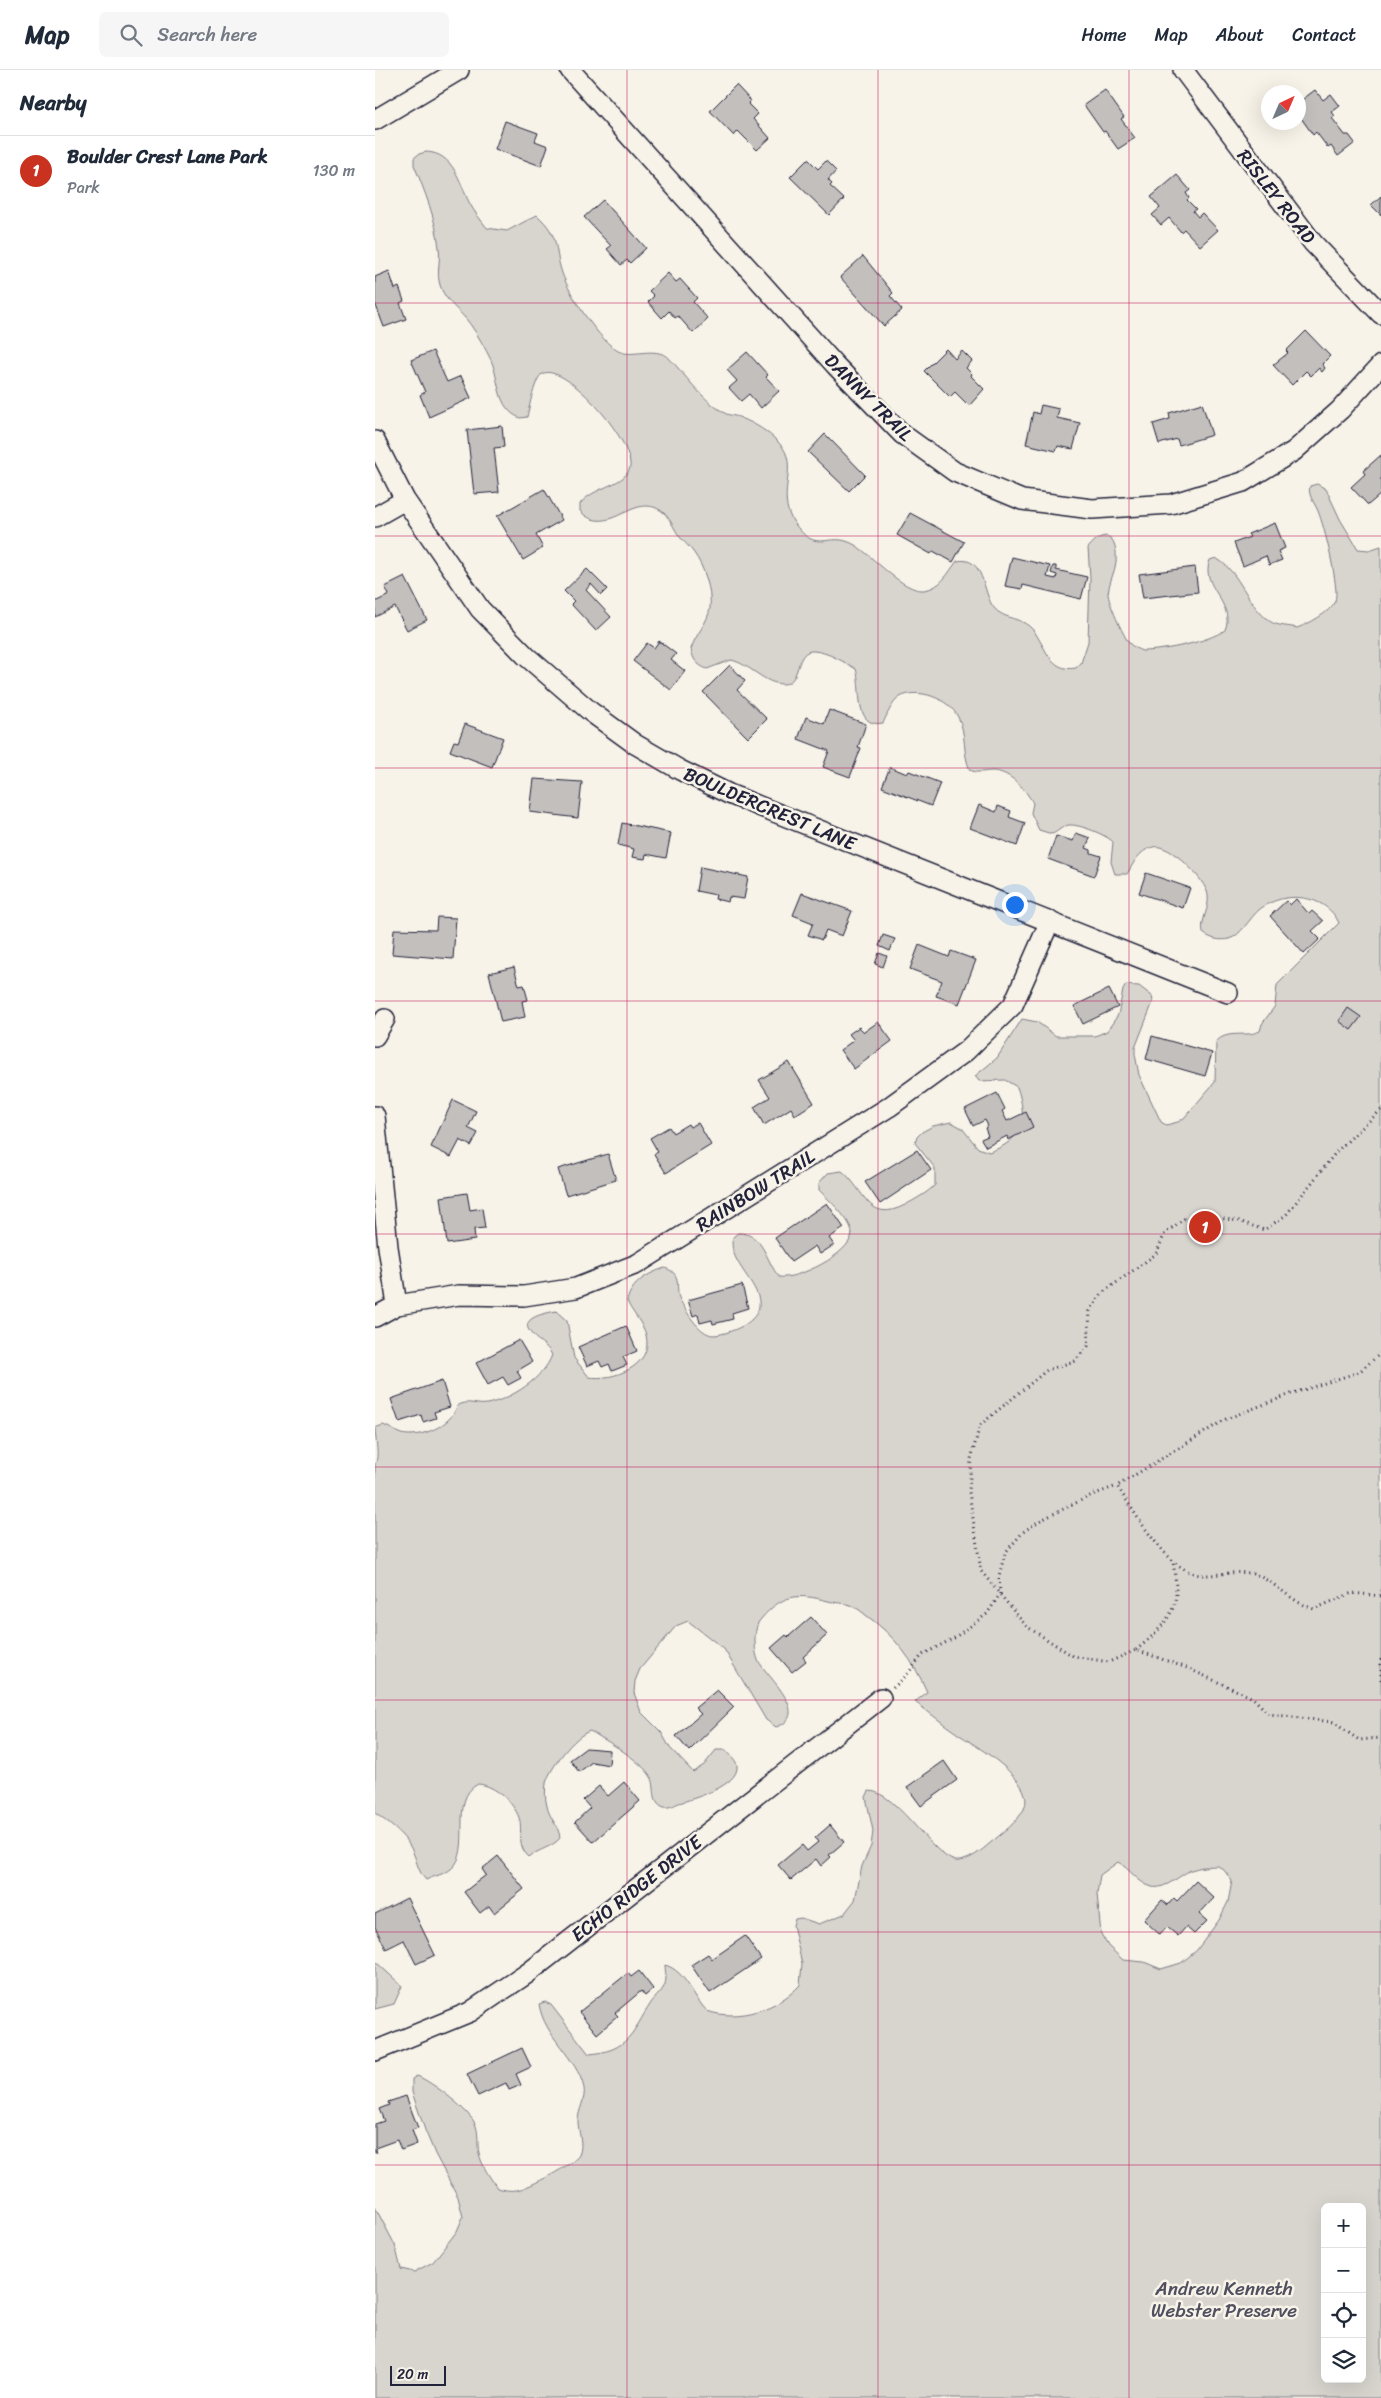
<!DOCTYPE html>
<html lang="en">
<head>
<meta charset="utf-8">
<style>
	body { margin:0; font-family:Sriracha,sans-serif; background:#f6f6f7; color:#1f2937 }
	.controls { position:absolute; right:15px; bottom:15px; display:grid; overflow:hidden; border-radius:8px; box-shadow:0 5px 20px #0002 }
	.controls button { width:45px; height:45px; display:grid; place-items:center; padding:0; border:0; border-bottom:1px solid #e0e1e3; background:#fff; color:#1f2937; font:25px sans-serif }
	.compass { position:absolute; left:886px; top:15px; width:45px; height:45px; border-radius:50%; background:#fff; box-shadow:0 5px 20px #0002; rotate:44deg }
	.scale { position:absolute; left:15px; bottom:12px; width:56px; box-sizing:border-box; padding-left:5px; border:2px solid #22223b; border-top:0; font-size:14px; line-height:18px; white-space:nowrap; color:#22223b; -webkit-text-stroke:4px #f7f3e8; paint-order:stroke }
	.you { position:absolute; left:639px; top:834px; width:18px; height:18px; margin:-12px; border:4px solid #fff; border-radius:50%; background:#1a73e8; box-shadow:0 0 0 8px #1a73e833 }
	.badge { display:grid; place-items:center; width:32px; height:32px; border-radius:50%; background:#c8321e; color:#fff; font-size:16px; font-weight:700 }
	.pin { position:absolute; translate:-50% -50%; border:2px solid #fff; box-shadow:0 1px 5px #0006 }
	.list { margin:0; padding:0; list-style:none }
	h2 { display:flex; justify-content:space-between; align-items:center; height:65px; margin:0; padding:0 20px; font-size:21px }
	h2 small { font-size:16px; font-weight:400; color:#747a83 }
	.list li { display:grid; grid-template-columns:32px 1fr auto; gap:15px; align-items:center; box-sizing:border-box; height:70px; padding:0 20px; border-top:1px solid #e0e1e3 }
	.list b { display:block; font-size:19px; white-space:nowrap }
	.list p { margin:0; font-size:16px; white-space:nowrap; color:#747a83 }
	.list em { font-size:16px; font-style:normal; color:#747a83 }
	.icon { flex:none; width:28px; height:28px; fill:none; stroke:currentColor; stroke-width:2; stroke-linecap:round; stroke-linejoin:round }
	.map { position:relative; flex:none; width:1006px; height:2328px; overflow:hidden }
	header { display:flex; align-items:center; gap:30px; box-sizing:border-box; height:70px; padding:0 25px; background:#fff; border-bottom:1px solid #e0e1e3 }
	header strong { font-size:24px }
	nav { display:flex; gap:28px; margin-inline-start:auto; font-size:18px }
	.search { width:350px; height:45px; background:#f6f6f7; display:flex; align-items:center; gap:12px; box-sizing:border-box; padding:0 18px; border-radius:8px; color:#747a83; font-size:19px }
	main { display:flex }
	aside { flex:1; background:#fff }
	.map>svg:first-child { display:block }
</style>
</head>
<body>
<header>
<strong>Map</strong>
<div class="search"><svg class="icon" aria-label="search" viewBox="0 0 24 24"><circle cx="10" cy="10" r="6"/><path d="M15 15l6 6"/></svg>Search here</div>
<nav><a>Home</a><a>Map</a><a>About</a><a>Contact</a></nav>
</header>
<main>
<aside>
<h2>Nearby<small></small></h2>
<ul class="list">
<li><span class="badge">1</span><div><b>Boulder Crest Lane Park</b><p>Park</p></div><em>130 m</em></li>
</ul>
</aside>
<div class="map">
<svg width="1006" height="2328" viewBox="0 0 1006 2328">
	<rect width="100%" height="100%" fill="#f7f3e8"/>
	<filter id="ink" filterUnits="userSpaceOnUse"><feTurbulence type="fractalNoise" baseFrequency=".02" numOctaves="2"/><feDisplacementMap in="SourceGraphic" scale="10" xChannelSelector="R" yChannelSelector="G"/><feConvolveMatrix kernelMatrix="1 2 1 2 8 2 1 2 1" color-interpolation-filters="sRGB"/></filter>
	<g filter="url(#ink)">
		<path fill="#d8d5cf" stroke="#7d7c85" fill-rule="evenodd" d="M51,82C79,83 84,112 94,132C99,142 106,150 112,158L132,161L162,145C186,167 178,176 187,203C195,226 221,265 240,279C254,290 274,276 292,286C310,304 326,329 348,342C353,346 360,345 366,348C379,353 394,362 404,373C426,395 400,424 418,451C442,488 453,459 480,475C498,486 528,522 549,520C566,518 573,503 582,491C610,485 607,523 619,538C629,550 648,547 658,560C670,575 675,603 701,598L706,593L713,572L715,507L713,478C731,456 743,467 741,492C740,502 734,512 733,523C733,532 748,565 754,573C758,577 762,579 767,581C788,581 833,572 850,560C861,533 824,516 835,490L841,488C866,502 872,537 896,552C902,556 915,556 922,558C933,554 955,543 960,531C965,519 949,455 943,441C940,433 932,425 935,416L942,414L951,419L965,449L983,479L994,480L1006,476V2328H0V2137L20,2175L26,2199L39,2202L58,2192L82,2161L88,2147L83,2127L60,2084L50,2060L37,2022V2009L42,2006C56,2011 97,2042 101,2056C104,2065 102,2074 104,2083C106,2094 116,2110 123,2118C129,2120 135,2121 142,2120C153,2118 200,2094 204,2085C209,2074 203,2062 203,2051C203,2040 211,2029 209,2018C202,1987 169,1967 164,1934L170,1932L176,1935L214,1984C254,1981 257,1962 276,1933C280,1927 288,1921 290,1914C292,1908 290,1901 290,1895C311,1901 317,1926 332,1941C363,1952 403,1939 425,1915L427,1894L418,1855L420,1849L426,1848L444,1854L469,1844L480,1830L487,1796L496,1776L498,1761L491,1727L494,1721C523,1721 563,1796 585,1791C596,1789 606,1781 614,1774C626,1764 642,1753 649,1739C662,1711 602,1677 583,1664C568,1654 554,1642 540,1632L552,1622C539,1591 519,1565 492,1546C487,1542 481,1537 476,1535C469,1533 460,1533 453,1531C423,1523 407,1524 386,1549C381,1554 381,1561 380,1567C380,1575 380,1582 383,1590C391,1606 438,1645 401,1657L391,1650L349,1579L313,1551L301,1556L265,1599L260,1611L259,1623L266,1642L286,1662L295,1678L318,1702L329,1695L341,1680H351C354,1684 361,1690 362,1695C365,1716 317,1729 304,1733C299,1735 295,1738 289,1737C275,1732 282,1716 276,1707C266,1690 232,1671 215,1661C200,1665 175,1698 171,1713C170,1720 170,1729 172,1736C174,1748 184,1756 185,1768C178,1777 164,1779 154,1787C142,1776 147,1765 145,1751C141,1734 120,1715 103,1714C73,1729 99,1781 76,1799C70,1804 59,1806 51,1810C42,1801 42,1789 36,1778C28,1763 13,1753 0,1743V1394C5,1387 0,1368 0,1358L8,1355C15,1357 20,1362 26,1364C46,1369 77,1355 82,1336C93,1329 101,1336 112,1334C136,1329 169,1308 177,1285C172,1274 161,1271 155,1262C144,1247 172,1243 181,1241L192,1251L199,1288L214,1307C238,1311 279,1296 271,1265C268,1253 257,1243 252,1231C256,1213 273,1203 290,1198C309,1204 299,1219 305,1230C311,1241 324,1264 338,1265C348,1265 363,1259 371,1254C410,1227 349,1198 358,1167L363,1163C389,1163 390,1190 404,1207C422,1210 476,1184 477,1163C477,1151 453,1129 444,1120V1113L453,1103L467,1101C491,1121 493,1154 530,1135C541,1129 552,1123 560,1115V1098L540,1073L542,1067L547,1062L558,1056L576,1052L587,1058L603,1078L614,1082C648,1071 653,1048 642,1017L630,1010L604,1011L600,1006L622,988L647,949L662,952L681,966H720L732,961L743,945L748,920L751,915L764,916L777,926L778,932L760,978V984L764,1005L786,1052L791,1055L803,1052L809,1048L840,1012L841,972C852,959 871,968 885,961L887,954L900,936L902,915L964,853C951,824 909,820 885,839C875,847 866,866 854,869C844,871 836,869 828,863C825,850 835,839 833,825C831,810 794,772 778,777C763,781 759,793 752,804H740L736,792L738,772C732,765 704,754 694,755C687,756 683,762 677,764L664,760L656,743L658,733C650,719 636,702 618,701C609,701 603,704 595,700C587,683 592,664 583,647C574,629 544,617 525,627C517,632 512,645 508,653C478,659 487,616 481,599C469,592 453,582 439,581C419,579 427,614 408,614C389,614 375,594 356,590L332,599C322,595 318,590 316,579C320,565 333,553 335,538C337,520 329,497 319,483C315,477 309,472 304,466C295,452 291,437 272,436C251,435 228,465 205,441V434C218,417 247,416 254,400C265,378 190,290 167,304C160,308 154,338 152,347L145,348C121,338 125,311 116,290C110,278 103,265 95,254C85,240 70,232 65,215C61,202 66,191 64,178C61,149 50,122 39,95V88L44,84ZM743,1792C755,1799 763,1813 777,1817C790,1820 805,1805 816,1800C825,1797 834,1796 843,1796L849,1800L857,1811L853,1832L844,1850L822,1880L806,1893L786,1899L769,1892L748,1890L733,1876L726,1864L722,1824L725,1805ZM950,2137H987V2309H950Z
			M0,1891L27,1916L19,1934L0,1939Z"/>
		<path fill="#c2bfbd" stroke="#22223b" d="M361,15L376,31L373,34L383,44L378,49L395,68L382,80L363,61L359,66L335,41Z
			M730,20L749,47L746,49L760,68L743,79L730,61L728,62L709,35Z
			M940,20L948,30L956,24L965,36L957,42L960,46L957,48L970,65H974L980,73L963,86L956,76L953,78L941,62L938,65L924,45V32Z
			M130,51L163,63L160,71L173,76L166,96L120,79Z
			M433,89L443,99L451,91L461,101L453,110L457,114L455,116L469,129L454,145L415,107Z
			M802,105L815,120L811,123L814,128L812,130L821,139L818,141L823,147L827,143L843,160L825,176L809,159L806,162L794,148L786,155L777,145L785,138L776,127Z
			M1006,126V145L996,135Z
			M228,130L271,178L255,193L252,190L246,195L232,179L236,176L209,147Z
			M488,186L518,223L515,226L527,240L509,256L465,207Z
			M14,201L20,219L24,217L29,231L25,233L31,249L9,257L0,233V207Z
			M293,203L301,212L305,209L322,228L318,232L333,249L318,263L303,246L300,248L294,241L287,248L273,232L279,226L274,221Z
			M931,261L955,286L947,294L950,298L947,302L944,298L936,306L931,301L917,315L898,295L913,283L911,281Z
			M571,279L580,289L587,281L597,291L591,298L597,304L596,306L609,319L594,336L580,322L575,327L549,301Z
			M58,281L72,312L86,306L96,328L54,347L45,325L50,322L36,290Z
			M372,282L393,305L391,307L404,321L386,338L374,324L366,331L354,318L362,311L352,300Z
			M827,333L837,365L804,375L802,369L784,374L778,354L795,349L794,343Z
			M666,335L684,339L682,348L705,353L698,379L683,376L681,381L651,374L658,342L664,344Z
			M127,356L129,377L119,378L124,422L99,424L92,360Z
			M450,364L490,405L474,421L433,382Z
			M1006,385V424L993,435L976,417L990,404L988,401Z
			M169,419L187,450L161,465L168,478L148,490L122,446Z
			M535,443L589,472L578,492L558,481L556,484L522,465Z
			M900,453L910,478L903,481L907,490L894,495L891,486L868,496L859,473L875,467L873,464Z
			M637,487L675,496L672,507L681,509L682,505L676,503L678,496H681V500L712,507L706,529L648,515L647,519L630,516Z
			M820,497L823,522L768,528L764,504Z
			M212,499L232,519L226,525L216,514L211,520L236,547L221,561L196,534L199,531L189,521Z
			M30,507L52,550L32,560L20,537L0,547V532L14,525L10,517Z
			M284,571L301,584L296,590L310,601L296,620L258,591L272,573L279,578Z
			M355,595L370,611L362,620L392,649L373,668L328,622Z
			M454,640L491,654L483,677L486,678L475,707L448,697L454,681L423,669L431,647L449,654Z
			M90,654L128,668L117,697L75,681L79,671L83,672Z
			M515,697L532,704L534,701L565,713L556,736L507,717Z
			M159,709L207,712L203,748L155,742Z
			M604,735L621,742L623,736L636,741L634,747L650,753L642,776L595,758Z
			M247,753L296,763L291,788L271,784L270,789L257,787L259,779L243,775Z
			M701,763L715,768L711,778L716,780V783L726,786L719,806L673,789L681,766L698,771Z
			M325,797L373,807L369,829L354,827L353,832L340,829L341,825L321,821Z
			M771,803L815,818L808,838L764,823Z
			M427,823L477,841L467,866L451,860L447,870L433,865L438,853L418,845Z
			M921,829L934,844L937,841L948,851L937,861L945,869L929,884L895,846L911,831L915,835Z
			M62,847L81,848L78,889L17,884L19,859L61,860Z
			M508,865L520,869L515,881L504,876Z
			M544,875L574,887L576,881L601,890L584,934L561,926L567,911L535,899Z
			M504,883L512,886L508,897L500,894Z
			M139,897L144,916L149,915L153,930L147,931L150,947L126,952L114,903Z
			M734,919L743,937L708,954L699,936Z
			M973,938L986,947L976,960L964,951Z
			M503,952L517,971L479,999L465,980L479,970L474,964L484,957L489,962Z
			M777,966L837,983L830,1006L771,989Z
			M414,992L439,1033L420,1045L416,1038L389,1055L379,1037L395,1027L384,1010Z
			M622,1023L630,1039L627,1041L632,1051L651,1042L658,1057L633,1070L632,1066L611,1077L606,1069L613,1066L610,1058L613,1056L610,1050L598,1056L590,1039Z
			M78,1030L101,1041L93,1058L103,1063L96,1076L85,1070L76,1087L56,1077Z
			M323,1053L336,1075L291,1103L279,1084L283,1082L275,1068L294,1057L298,1063L313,1054L315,1057Z
			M542,1080L556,1100L505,1134L490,1112Z
			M233,1084L241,1110L191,1125L183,1099Z
			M92,1123L95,1140L107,1138L110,1158L99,1159L100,1170L72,1174L66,1127Z
			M452,1133L469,1158L454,1168L459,1175L445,1184L440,1176L416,1192L400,1168Z
			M367,1215L373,1238L357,1243L358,1249L338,1254L337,1250L325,1253L323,1244L318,1246L313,1230Z
			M251,1256L262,1281L248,1287L252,1295L237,1301L234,1294L227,1297L224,1291L212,1296L203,1277Z
			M144,1270L157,1292L142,1301L146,1308L133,1315L128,1307L113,1315L101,1293Z
			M67,1311L75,1337L59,1342L61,1348L48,1352L46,1345L24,1352L16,1329Z
			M436,1547L452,1565L428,1587L431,1591L417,1602L396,1578L411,1565L413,1567Z
			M342,1620L359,1637L314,1681L301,1666L326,1644L320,1638Z
			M211,1678L235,1680L234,1695L217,1692L204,1702L195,1690Z
			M569,1691L582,1710L546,1736L532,1717Z
			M249,1712L265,1731L218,1772L200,1752L215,1738L208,1730L224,1716L233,1726Z
			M455,1755L469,1772L454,1785L456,1787L446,1796L441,1789L416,1810L403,1795L427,1775L432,1781L443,1772L440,1768Z
			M123,1786L149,1819L119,1843L114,1836L105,1843L89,1822L111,1805L107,1799Z
			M821,1811L839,1828L824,1844L832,1851L819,1864L811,1857L803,1866L792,1857L785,1865L769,1850L787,1830L793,1835L799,1828L802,1831Z
			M32,1828L60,1885L41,1894L29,1870L11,1879L0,1857V1844Z
			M370,1866L386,1889L335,1923L316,1895L333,1884L337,1889Z
			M264,1901L278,1919L270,1926L266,1921L240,1943L243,1946L222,1964L204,1942L253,1903L256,1907Z
			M147,1978L156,1997L141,2004L146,2015L134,2020L131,2013L103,2026L92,2004Z
			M31,2026L43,2058L37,2060L42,2074L26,2080L22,2070L0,2078L2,2083H0V2054L9,2051L4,2039L14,2035L13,2032Z"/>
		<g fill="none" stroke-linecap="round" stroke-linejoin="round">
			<defs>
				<path id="street" d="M195,0L461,296L527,364L580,402L647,430L717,439L796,434L868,412L919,381L965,340L1006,295
					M808,0L938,173L1006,244
					M0,50L84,0
					M0,371L30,430L105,539L151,586L216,642L260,674L305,700L354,724L853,923
					M0,447L30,430
					M0,966L10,949
					M0,1046L13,1177L22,1235
					M0,1247L22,1235L84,1225L149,1226L201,1218L262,1194L514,1037L591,981L638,935L675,851
					M0,1981L95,1942L153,1903L506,1628"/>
			</defs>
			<use href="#street" stroke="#22223b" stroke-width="22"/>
			<path stroke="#22223b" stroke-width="3" stroke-dasharray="1 4" stroke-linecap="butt" d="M1006,1040L962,1081L911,1145L889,1160L864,1151L837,1147L809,1149L790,1163L781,1184L727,1223L715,1241L713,1276L700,1291L672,1300L605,1355L596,1389L594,1422L606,1501L651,1556L698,1586L734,1592L761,1580L812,1598L878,1628L894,1644L958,1652L984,1670L1006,1668
				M1006,1283L984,1302L916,1324L851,1349L742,1416C759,1441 794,1504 827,1505C846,1506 866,1498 884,1506C905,1516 915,1531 939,1539L977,1523L1006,1526
				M761,1580C775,1569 793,1553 799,1535C803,1522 800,1506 798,1492
				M1006,1589V1610
				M518,1618L531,1606L547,1585L579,1568L612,1544L625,1524L624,1506L630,1483L648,1462L664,1451L717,1425L742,1416"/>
			<use href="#street" stroke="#f7f3e8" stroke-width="19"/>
		</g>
	</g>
	<path fill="none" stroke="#c2185b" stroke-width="1" stroke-opacity="0.55" d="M252,0V2328M503,0V2328M754,0V2328M0,233H1006M0,466H1006M0,698H1006M0,931H1006M0,1164H1006M0,1397H1006M0,1630H1006M0,1862H1006M0,2095H1006"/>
	<g text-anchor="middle" stroke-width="5" stroke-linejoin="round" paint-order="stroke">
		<g font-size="19" fill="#22223b" stroke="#f7f3e8">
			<text transform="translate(902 126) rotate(52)" y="7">RISLEY ROAD</text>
			<text transform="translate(494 327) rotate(45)" y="7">DANNY TRAIL</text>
			<text transform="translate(395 738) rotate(23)" y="7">BOULDERCREST LANE</text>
			<text transform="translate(380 1120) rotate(-32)" y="7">RAINBOW TRAIL</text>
			<text transform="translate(261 1818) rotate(-38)" y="7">ECHO RIDGE DRIVE</text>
		</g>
		<g font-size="19" fill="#504f60" stroke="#f7f3e8">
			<text x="849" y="2225">Andrew Kenneth<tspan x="849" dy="22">Webster Preserve</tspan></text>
		</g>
	</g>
</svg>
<div class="controls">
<button>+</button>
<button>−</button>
<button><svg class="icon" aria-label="locate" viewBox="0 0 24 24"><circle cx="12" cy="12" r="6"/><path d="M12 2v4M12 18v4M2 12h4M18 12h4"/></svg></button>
<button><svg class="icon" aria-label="layers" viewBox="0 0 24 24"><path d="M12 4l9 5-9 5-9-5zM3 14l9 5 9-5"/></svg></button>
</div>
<svg class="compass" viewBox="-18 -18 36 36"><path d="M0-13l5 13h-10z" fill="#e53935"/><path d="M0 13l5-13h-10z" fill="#747a83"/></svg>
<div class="scale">20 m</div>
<div class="you"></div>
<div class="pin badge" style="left:830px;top:1157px">1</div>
</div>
</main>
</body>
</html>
